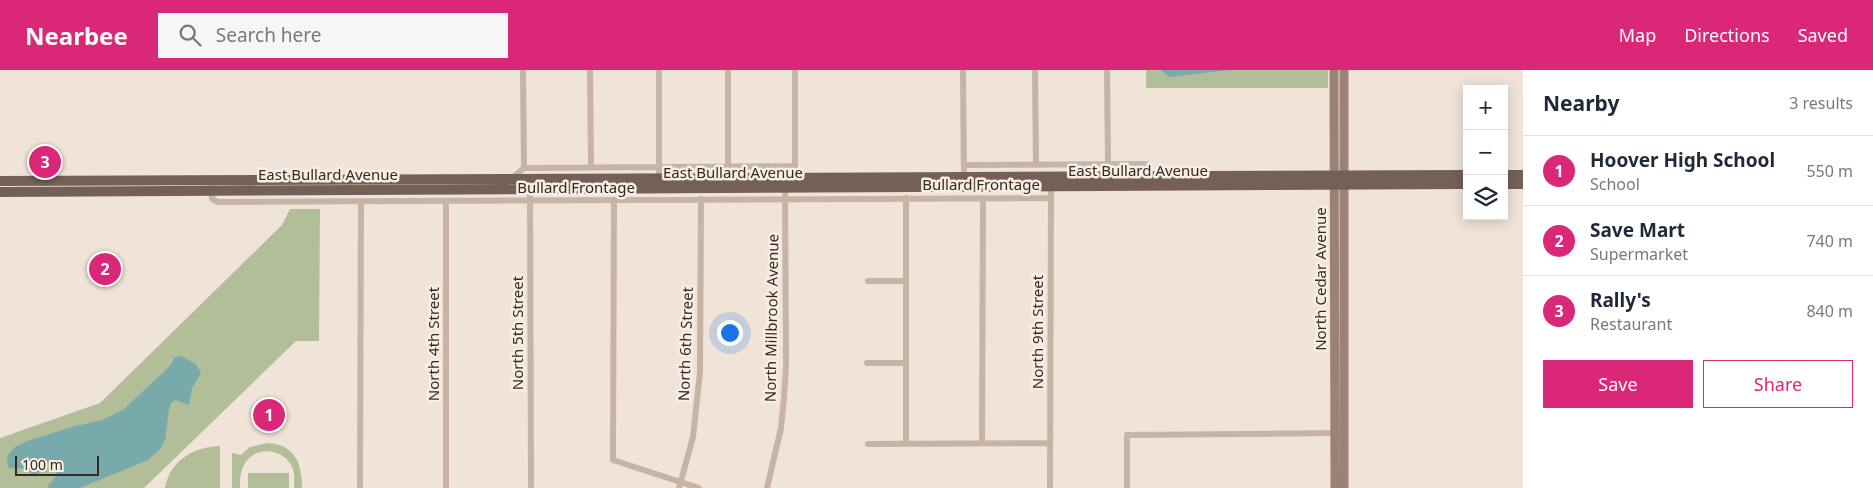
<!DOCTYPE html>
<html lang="en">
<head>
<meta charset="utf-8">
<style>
	body { margin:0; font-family:"Noto Sans",sans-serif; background:#f6f6f7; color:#1f2937 }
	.controls { position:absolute; right:15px; top:15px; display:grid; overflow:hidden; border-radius:0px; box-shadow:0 2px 12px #0003 }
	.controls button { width:45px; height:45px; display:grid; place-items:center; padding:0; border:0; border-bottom:1px solid #e0e1e3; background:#fff; color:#1f2937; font:25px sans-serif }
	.scale { position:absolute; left:15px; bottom:12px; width:84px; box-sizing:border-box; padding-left:5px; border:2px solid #332926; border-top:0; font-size:14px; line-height:18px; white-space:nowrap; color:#332926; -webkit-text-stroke:4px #f8eee3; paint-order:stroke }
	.you { position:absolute; left:729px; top:262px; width:18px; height:18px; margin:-12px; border:4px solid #fff; border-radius:50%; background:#1a73e8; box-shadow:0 0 0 8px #1a73e833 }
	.badge { display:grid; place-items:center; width:32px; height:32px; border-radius:50%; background:#db2777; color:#fff; font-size:16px; font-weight:700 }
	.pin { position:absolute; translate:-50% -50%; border:2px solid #fff; box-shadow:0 1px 5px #0006 }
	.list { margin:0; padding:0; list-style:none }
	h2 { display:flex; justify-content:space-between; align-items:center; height:65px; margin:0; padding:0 20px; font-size:21px }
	h2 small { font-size:16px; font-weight:400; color:#747a83 }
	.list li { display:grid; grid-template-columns:32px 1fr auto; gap:15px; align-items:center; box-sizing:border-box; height:70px; padding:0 20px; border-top:1px solid #e0e1e3 }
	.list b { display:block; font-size:19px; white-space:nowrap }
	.list p { margin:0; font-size:16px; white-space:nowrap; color:#747a83 }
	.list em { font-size:16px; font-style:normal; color:#747a83 }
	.actions { display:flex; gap:10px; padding:15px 20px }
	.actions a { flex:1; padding:11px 0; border:1px solid #db2777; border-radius:0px; text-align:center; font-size:18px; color:#db2777 }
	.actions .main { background:#db2777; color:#fff }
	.icon { flex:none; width:28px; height:28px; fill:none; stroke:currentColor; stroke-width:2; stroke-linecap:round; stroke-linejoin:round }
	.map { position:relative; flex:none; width:1523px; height:418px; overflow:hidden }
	header { display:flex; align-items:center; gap:30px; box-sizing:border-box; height:70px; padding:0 25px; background:#db2777; color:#fff }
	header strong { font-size:24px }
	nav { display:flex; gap:28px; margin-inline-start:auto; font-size:18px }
	.search { width:350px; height:45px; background:#f6f6f7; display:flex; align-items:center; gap:12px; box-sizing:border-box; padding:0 18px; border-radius:0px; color:#747a83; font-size:19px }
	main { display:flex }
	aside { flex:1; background:#fff }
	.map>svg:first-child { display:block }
</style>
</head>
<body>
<header>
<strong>Nearbee</strong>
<div class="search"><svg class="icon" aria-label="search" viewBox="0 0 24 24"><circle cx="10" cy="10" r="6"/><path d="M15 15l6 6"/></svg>Search here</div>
<nav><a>Map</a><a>Directions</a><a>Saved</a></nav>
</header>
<main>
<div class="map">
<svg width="1523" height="418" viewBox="0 0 1523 418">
	<rect width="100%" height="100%" fill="#f0e4d8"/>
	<path fill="#b2be98" d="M1146,0H1328V18H1146Z
		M290,139H320L319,271H296L144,418H0V368L100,333L282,155Z
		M268,373C295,375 302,393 302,418H294C294,412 295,405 293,399C285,377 254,375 244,395C240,402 240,410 240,418H232V383L241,385L250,377Z
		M220,376V418H165C170,390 194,377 220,376Z
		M248,403H289V418H248Z"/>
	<path fill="#78aaac" d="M1161,0H1229L1169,7Z
		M181,286L196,294L201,303L192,318L189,335L176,330L171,333L169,339L165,370L160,379L148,390L80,418H49L48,415C56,409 57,405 57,396L52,392L45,391L37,406L35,407L26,399L9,398L7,392L8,385L15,377L27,371L72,357L102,350L123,340L170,296L175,287Z"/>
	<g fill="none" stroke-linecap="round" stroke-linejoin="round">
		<path stroke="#c7b4a4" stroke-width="6" d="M590,0L591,97
			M659,0V112
			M728,0V96
			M963,0L964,111
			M1035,0L1036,95
			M1107,0L1108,94
			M964,95L1146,94V105
			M524,98L795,96V0
			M512,108L524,98L523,0
			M530,117L531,418
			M211,118L212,129L218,132L1051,128
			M614,130L613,390L699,418
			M868,211H906
			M867,293H906
			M982,373L983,128
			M868,374L1050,373
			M906,374V128
			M360,418L361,131
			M446,418V131
			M679,418L693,367L700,302L701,129
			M767,418L781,358L784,328L786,297L785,116
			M1050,418L1051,114
			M1127,418V365L1339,363"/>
		<path stroke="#9a8376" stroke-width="9" d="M1334,0L1335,418
			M1344,0V418"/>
		<path stroke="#746057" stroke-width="10" d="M1504,105H1523
			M0,111L1467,105
			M1504,114H1523
			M0,122L1467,114"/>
	</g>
	<g text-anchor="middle" stroke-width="5" stroke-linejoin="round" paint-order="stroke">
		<g font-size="15" fill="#332926" stroke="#f8eee3">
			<text x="1138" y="106">East Bullard Avenue</text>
			<text x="733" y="108">East Bullard Avenue</text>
			<text x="328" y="110">East Bullard Avenue</text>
			<text x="981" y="120">Bullard Frontage</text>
			<text x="576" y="123">Bullard Frontage</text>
			<text transform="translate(1321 209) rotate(-90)" y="5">North Cedar Avenue</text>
			<text transform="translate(772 248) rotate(-89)" y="5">North Millbrook Avenue</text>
			<text transform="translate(1038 262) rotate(-90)" y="5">North 9th Street</text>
			<text transform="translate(518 263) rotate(-90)" y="5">North 5th Street</text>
			<text transform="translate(434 274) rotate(-90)" y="5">North 4th Street</text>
			<text transform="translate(686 274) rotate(-88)" y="5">North 6th Street</text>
		</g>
	</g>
</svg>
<div class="controls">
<button>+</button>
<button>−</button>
<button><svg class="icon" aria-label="layers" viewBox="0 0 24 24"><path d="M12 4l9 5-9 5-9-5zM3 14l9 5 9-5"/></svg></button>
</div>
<div class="scale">100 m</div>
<div class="you"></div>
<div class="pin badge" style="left:269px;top:345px">1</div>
<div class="pin badge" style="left:105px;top:199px">2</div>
<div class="pin badge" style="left:45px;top:92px">3</div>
</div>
<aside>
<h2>Nearby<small>3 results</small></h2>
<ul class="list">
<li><span class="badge">1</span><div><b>Hoover High School</b><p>School</p></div><em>550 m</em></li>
<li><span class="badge">2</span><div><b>Save Mart</b><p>Supermarket</p></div><em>740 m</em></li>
<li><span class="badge">3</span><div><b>Rally's</b><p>Restaurant</p></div><em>840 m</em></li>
</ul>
<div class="actions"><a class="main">Save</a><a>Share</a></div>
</aside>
</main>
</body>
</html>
